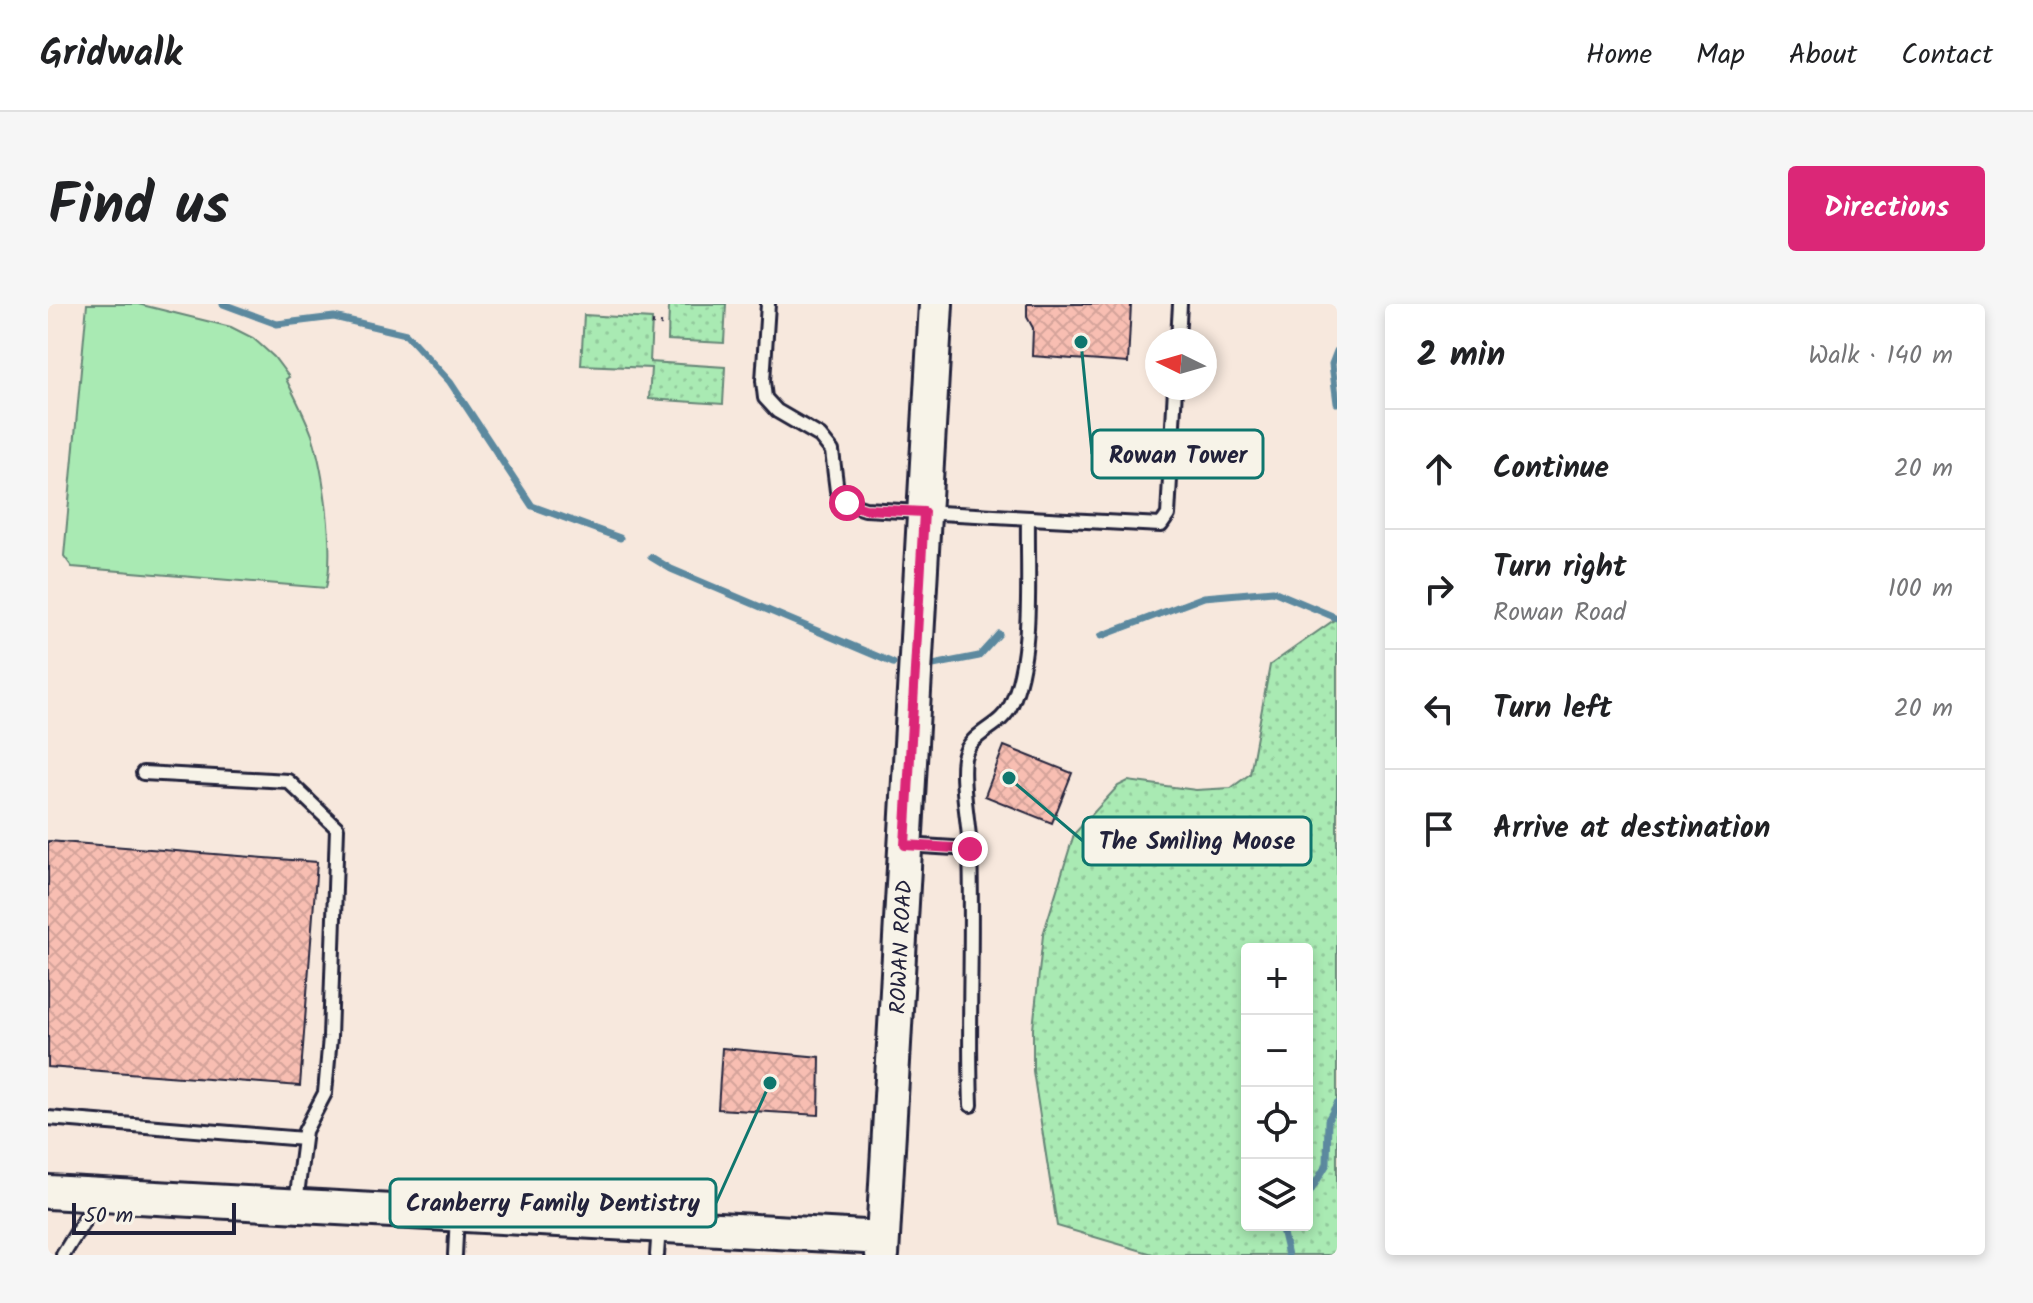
<!DOCTYPE html>
<html lang="en">
<head>
<meta charset="utf-8">
<style>
	body { margin:0; font-family:Kalam,sans-serif; background:#f6f6f6; color:#202124 }
	.controls { position:absolute; right:24px; bottom:24px; display:grid; overflow:hidden; border-radius:8px; box-shadow:0 4px 12px #0003 }
	.controls button { width:72px; height:72px; display:grid; place-items:center; padding:0; border:0; border-bottom:2px solid #e0e0e0; background:#fff; color:#202124; font:40px sans-serif }
	.compass { position:absolute; left:1097px; top:24px; width:72px; height:72px; border-radius:50%; background:#fff; box-shadow:0 4px 12px #0003; rotate:275deg }
	.scale { position:absolute; left:24px; bottom:20px; width:164px; box-sizing:border-box; padding-left:8px; border:4px solid #22223b; border-top:0; font-size:22px; line-height:28px; white-space:nowrap; color:#22223b; -webkit-text-stroke:6px #f7f3e8; paint-order:stroke }
	.stop { position:absolute; width:24px; height:24px; margin:-18px; border:6px solid #db2777; border-radius:50%; background:#fff }
	.stop.end { background:#db2777; border-color:#fff; box-shadow:0 2px 8px #0008 }
	.list { margin:0; padding:0; list-style:none }
	h2 { display:flex; justify-content:space-between; align-items:center; height:104px; margin:0; padding:0 32px; font-size:34px }
	h2 small { font-size:26px; font-weight:400; color:#757577 }
	.list li { display:grid; grid-template-columns:52px 1fr auto; gap:24px; align-items:center; box-sizing:border-box; height:120px; padding:0 32px; border-top:2px solid #e0e0e0 }
	.list b { display:block; font-size:30px; white-space:nowrap }
	.list p { margin:0; font-size:26px; white-space:nowrap; color:#757577 }
	.list em { font-size:26px; font-style:normal; color:#757577 }
	.icon { flex:none; width:44px; height:44px; fill:none; stroke:currentColor; stroke-width:2; stroke-linecap:round; stroke-linejoin:round }
	.map { position:relative; flex:none; width:1289px; height:951px; overflow:hidden; border-radius:8px }
	header { display:flex; align-items:center; gap:48px; box-sizing:border-box; height:112px; padding:0 40px; background:#fff; border-bottom:2px solid #e0e0e0 }
	header strong { font-size:38px }
	nav { display:flex; gap:44px; margin-inline-start:auto; font-size:28px }
	.intro { display:flex; align-items:center; justify-content:space-between; box-sizing:border-box; height:192px; padding:0 48px }
	h1 { margin:0; font-size:56px }
	.button { padding:20px 36px; border-radius:8px; background:#db2777; color:#fff; font-size:28px; font-weight:700 }
	main { display:flex; gap:48px; padding:0 48px }
	aside { flex:1; background:#fff; border-radius:8px; box-shadow:0 4px 12px #0003 }
	.map>svg:first-child { display:block }
</style>
</head>
<body>
<header>
<strong>Gridwalk</strong>
<nav><a>Home</a><a>Map</a><a>About</a><a>Contact</a></nav>
</header>
<div class="intro"><h1>Find us</h1><a class="button">Directions</a></div>
<main>
<div class="map">
<svg width="1289" height="951" viewBox="0 0 1289 951">
	<defs>
		<pattern id="grass-dots" width="8" height="8" patternUnits="userSpaceOnUse" patternTransform="scale(2)"><rect width="8" height="8" fill="#a9eab3"/><path d="M2 2h.1M6 6h.1" fill="none" stroke="#91c89b" stroke-width="1.8" stroke-linecap="round"/></pattern>
		<pattern id="building-cross-hatch" width="8" height="8" patternUnits="userSpaceOnUse" patternTransform="scale(2)"><rect width="8" height="8" fill="#f8beb2"/><path d="M0 0l8 8M0 8l8-8" fill="none" stroke="#d4a39a"/></pattern>
	</defs>
	<rect width="100%" height="100%" fill="#f7e8dd"/>
	<filter id="ink" filterUnits="userSpaceOnUse"><feTurbulence type="fractalNoise" baseFrequency=".0125" numOctaves="2"/><feDisplacementMap in="SourceGraphic" scale="16" xChannelSelector="R" yChannelSelector="G"/><feConvolveMatrix kernelMatrix="1 2 1 2 8 2 1 2 1" color-interpolation-filters="sRGB"/></filter>
	<g filter="url(#ink)">
		<path fill="url(#grass-dots)" stroke="#668677" stroke-width="2" fill-rule="evenodd" d="M621,0H678L676,39L620,36Z
			M536,11L604,15L602,58L677,63L675,100L601,95L603,64L533,61Z
			M1289,314V951H1108L1009,922L985,767V725L995,631L1026,530L1070,482L1080,477L1148,486L1183,484L1202,470L1222,361ZM1259,645V921H1199V645Z"/>
		<path fill="#a9eab3" stroke="#668677" stroke-width="2" d="M39,0H90L183,23L205,34L226,53L241,73L238,75C247,93 257,112 264,131C276,168 287,247 278,284L24,263L16,252Z"/>
		<g fill="none" stroke-linecap="round" stroke-linejoin="round">
			<path stroke="#5c899f" stroke-width="7" d="M175,0L229,20L286,13L358,30L402,78L484,202L572,234
				M1289,47L1284,60L1289,99
				M603,253L623,265L845,359
				M1053,332L1156,293L1225,287L1289,314
				M885,361L931,352L951,330
				M1259,893L1279,860L1280,816L1289,800
				M1233,921L1240,951"/>
		</g>
		<path fill="url(#building-cross-hatch)" stroke="#22223b" stroke-width="2" d="M979,0H1083L1080,59L984,52L985,24L979,13Z
			M956,442L1024,469L1004,519L937,492Z
			M0,537L269,558L252,782L0,763Z
			M674,744L772,753L771,811L670,805Z"/>
		<g fill="none" stroke-linecap="round" stroke-linejoin="round">
			<defs>
				<path id="lane" d="M720,0L715,77L717,94L729,107L772,132L784,147L789,187L799,199L817,205L1113,221L1120,211L1127,84
					M1130,36L1132,0
					M95,469L240,477L289,524L282,733L277,789L257,827L248,899
					M858,541L922,545
					M923,801C920,716 925,631 922,545C921,520 912,477 916,454C922,427 952,425 963,401C986,352 979,268 980,214
					M0,814L256,835
					M15,951L50,894
					M407,951L409,911
					M609,951L611,922"/>
				<path id="secondary" d="M0,888L835,934
					M834,951L888,0"/>
			</defs>
			<use href="#lane" stroke="#22223b" stroke-width="18"/>
			<use href="#secondary" stroke="#22223b" stroke-width="38"/>
			<path stroke="#22223b" stroke-width="4" stroke-dasharray="2 6" stroke-linecap="butt" d="M604,19L620,21"/>
			<use href="#lane" stroke="#f7f3e8" stroke-width="12"/>
			<use href="#secondary" stroke="#f7f3e8" stroke-width="32"/>
		</g>
	</g>
	<g fill="none" stroke-linecap="round" stroke-linejoin="round" filter="url(#ink)">
		<path stroke="#db2777" stroke-width="10" d="M799,199L817,205L876,208L857,541L922,545"/>
	</g>
	<g text-anchor="middle" stroke-width="6" stroke-linejoin="round" paint-order="stroke">
		<g font-size="22" fill="#22223b" stroke="#f7f3e8">
			<text transform="translate(852 643) rotate(-87)" y="8">ROWAN ROAD</text>
		</g>
	</g>
	<path fill="none" stroke="#0f766e" stroke-width="3" d="M1033 38L1044 150M961 474L1035 537M722 779L668 899"/>
	<g fill="#0f766e" stroke="#f7f3e8" stroke-width="3">
		<circle cx="1033" cy="38" r="8"/>
		<circle cx="961" cy="474" r="8"/>
		<circle cx="722" cy="779" r="8"/>
	</g>
	<g fill="#f7f3e8" stroke="#0f766e" stroke-width="3">
		<rect x="1044" y="126" width="171" height="48" rx="8"/>
		<rect x="1035" y="513" width="228" height="48" rx="8"/>
		<rect x="342" y="875" width="326" height="48" rx="8"/>
	</g>
	<g font-size="24" text-anchor="middle" font-weight="bold" fill="#22223b">
		<text x="1130" y="159">Rowan Tower</text>
		<text x="1149" y="545">The Smiling Moose</text>
		<text x="505" y="907">Cranberry Family Dentistry</text>
	</g>
</svg>
<div class="controls">
<button>+</button>
<button>−</button>
<button><svg class="icon" aria-label="locate" viewBox="0 0 24 24"><circle cx="12" cy="12" r="6"/><path d="M12 2v4M12 18v4M2 12h4M18 12h4"/></svg></button>
<button><svg class="icon" aria-label="layers" viewBox="0 0 24 24"><path d="M12 4l9 5-9 5-9-5zM3 14l9 5 9-5"/></svg></button>
</div>
<svg class="compass" viewBox="-18 -18 36 36"><path d="M0-13l5 13h-10z" fill="#e53935"/><path d="M0 13l5-13h-10z" fill="#757577"/></svg>
<div class="scale">50 m</div>
<div class="stop" style="left:799px;top:199px"></div>
<div class="stop end" style="left:922px;top:545px"></div>
</div>
<aside>
<h2>2 min<small>Walk · 140 m</small></h2>
<ul class="list">
<li><svg class="icon" aria-label="ahead" viewBox="0 0 24 24"><path d="M12 20V5M6 11l6-6 6 6"/></svg><div><b>Continue</b></div><em>20 m</em></li>
<li><svg class="icon" aria-label="right" viewBox="0 0 24 24"><path d="M7 20v-9h11M14 6l5 5-5 5"/></svg><div><b>Turn right</b><p>Rowan Road</p></div><em>100 m</em></li>
<li><svg class="icon" aria-label="left" viewBox="0 0 24 24"><path d="M17 20v-9H6M10 6l-5 5 5 5"/></svg><div><b>Turn left</b></div><em>20 m</em></li>
<li><svg class="icon" aria-label="arrive" viewBox="0 0 24 24"><path d="M6 21V4h12l-3 4 3 4H6"/></svg><div><b>Arrive at destination</b></div></li>
</ul>
</aside>
</main>
</body>
</html>
